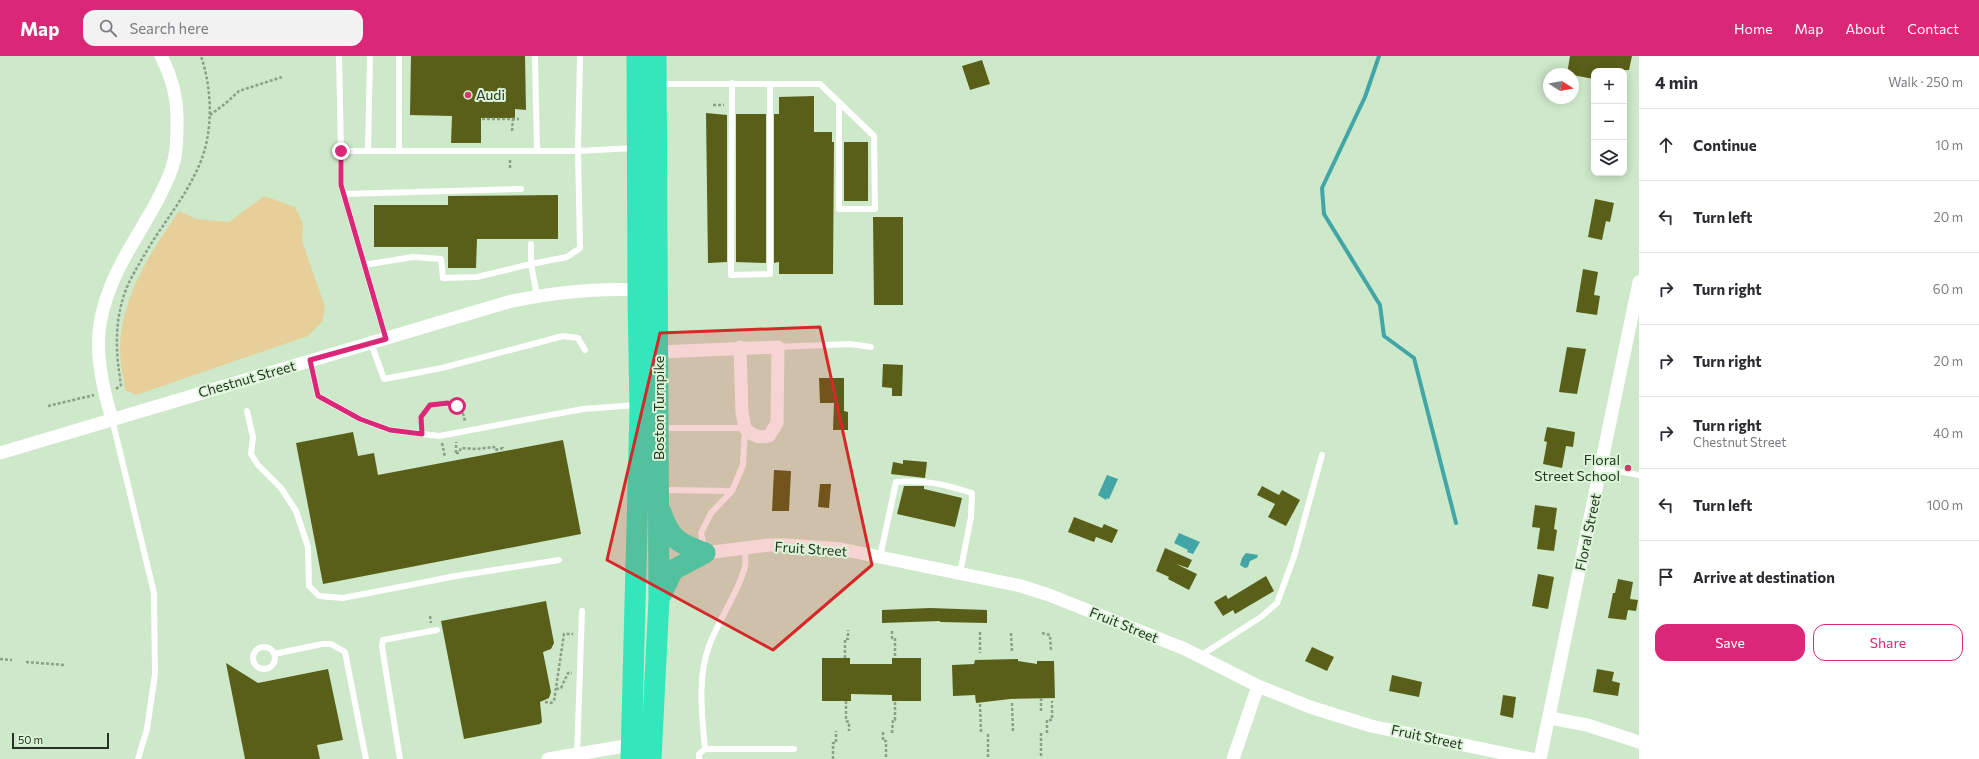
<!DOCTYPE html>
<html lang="en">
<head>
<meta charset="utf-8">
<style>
	body { margin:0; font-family:Commissioner,sans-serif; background:#f2f2f3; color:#2b2b33 }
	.controls { position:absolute; right:12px; top:12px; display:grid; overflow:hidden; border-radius:8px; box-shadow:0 2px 10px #0003 }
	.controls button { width:36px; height:36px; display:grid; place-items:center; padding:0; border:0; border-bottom:1px solid #e1e1e2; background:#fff; color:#2b2b33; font:20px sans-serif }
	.compass { position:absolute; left:1543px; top:12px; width:36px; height:36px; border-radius:50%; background:#fff; box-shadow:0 2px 10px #0003; rotate:101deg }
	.scale { position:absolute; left:12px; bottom:10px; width:97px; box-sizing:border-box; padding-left:4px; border:2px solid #283226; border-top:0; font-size:11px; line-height:14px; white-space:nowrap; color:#283226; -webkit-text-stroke:3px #dbf5d7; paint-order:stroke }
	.stop { position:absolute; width:12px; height:12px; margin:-9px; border:3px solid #db2777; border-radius:50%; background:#fff }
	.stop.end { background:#db2777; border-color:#fff; box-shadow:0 1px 4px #0008 }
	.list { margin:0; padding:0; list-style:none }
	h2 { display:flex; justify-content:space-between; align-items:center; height:52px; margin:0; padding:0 16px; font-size:17px }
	h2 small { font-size:13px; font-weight:400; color:#7c7c81 }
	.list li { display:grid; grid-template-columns:26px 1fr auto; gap:12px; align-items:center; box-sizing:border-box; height:72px; padding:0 16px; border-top:1px solid #e1e1e2 }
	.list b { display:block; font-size:15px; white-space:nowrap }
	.list p { margin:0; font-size:13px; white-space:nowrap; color:#7c7c81 }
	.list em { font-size:13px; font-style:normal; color:#7c7c81 }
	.actions { display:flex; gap:8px; padding:12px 16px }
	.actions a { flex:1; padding:9px 0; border:1px solid #db2777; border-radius:12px; text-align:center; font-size:14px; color:#db2777 }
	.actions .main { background:#db2777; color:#fff }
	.icon { flex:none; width:22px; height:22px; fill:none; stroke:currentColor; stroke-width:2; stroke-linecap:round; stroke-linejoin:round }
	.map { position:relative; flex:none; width:1639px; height:703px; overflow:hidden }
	header { display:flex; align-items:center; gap:24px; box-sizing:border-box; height:56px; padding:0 20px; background:#db2777; color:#fff }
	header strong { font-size:19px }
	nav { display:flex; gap:22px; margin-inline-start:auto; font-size:14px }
	.search { width:280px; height:36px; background:#f2f2f3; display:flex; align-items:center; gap:10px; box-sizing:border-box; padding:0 14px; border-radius:12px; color:#7c7c81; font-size:15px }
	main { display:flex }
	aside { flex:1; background:#fff }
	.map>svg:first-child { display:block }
</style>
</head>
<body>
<header>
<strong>Map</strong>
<div class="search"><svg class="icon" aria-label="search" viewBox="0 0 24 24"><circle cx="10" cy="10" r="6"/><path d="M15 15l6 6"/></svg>Search here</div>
<nav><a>Home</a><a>Map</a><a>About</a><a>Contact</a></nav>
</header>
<main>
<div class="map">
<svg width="1639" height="703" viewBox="0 0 1639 703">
	<rect width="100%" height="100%" fill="#cee8ca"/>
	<path fill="#e6cf98" d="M264,140L295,151L303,168L302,185L325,251L322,266L308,280L136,339L125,334C123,320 120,305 120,291C122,239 151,196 179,155L196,163L229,166Z"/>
	<path fill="#43a6a6" d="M1107,419L1118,423L1109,443L1107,442L1106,444L1098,439Z
		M1179,477L1200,486L1193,498L1187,496L1188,494L1174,487Z
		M1246,497L1258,499L1257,502L1250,505L1248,511L1245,512L1240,509L1242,502Z"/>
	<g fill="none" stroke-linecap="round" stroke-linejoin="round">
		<path stroke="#43a6a6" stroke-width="4" d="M1379,0L1365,41L1322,132L1324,158L1380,249L1384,280L1414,302L1456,467"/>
	</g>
	<path fill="#595f19" d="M411,0H525L526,54L515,53V62H481V87H451L452,60L410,59Z
		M1570,0H1632L1629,14L1594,15V23L1567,18Z
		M982,4L990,28L970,34L962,10Z
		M814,40V76H832V86H834L833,218H779V206L774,207V58H779V41Z
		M706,57L727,59V206L708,207Z
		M736,58H766V207L736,206Z
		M844,86H868V145H844Z
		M558,139V183H477L476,212H448V191H374V149H448V140Z
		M1595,143L1614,147L1610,166L1606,165L1602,184L1588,181Z
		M873,161H903V249H874Z
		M1583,213L1598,216L1594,239L1600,240L1597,259L1576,256Z
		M1567,291L1586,293L1577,338L1559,336Z
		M883,308L903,309L902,340H892V332L882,331Z
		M819,322H844V355L848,356V374H833L834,347H820Z
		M1547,371L1575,376L1573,391L1566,390L1562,412L1543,408L1547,386L1544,385Z
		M353,376L358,400L374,397L378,419L563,384L581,478L323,528L296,387Z
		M903,404L927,406L925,422L891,418L893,406L903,408Z
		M774,414L791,415L789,455H772Z
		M820,428H831L829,452L818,451Z
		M904,430H924V433L962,442L955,471L897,458Z
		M1262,430L1279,439L1282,434L1300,444L1286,470L1268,461L1275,448L1257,439Z
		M1535,449L1557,452L1554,473L1557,474L1554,495L1537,493L1540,472L1532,471Z
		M1074,461L1102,472L1104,468L1118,474L1112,487L1096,481L1094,486L1068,476Z
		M1165,492L1192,504L1188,512L1176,508L1197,518L1189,534L1168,523L1169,521L1156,515Z
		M1538,518L1554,521L1548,553L1532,550Z
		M1266,520L1274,535L1235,558L1233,554L1223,560L1214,546L1226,539L1228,543Z
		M1618,523L1633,526L1630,543L1638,544L1636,555L1628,554L1626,564L1608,562L1613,537H1615Z
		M546,545L554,587L551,593L543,596L551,636L549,642L540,646L542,666L540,668L464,683L441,565Z
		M930,552L987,554V567L940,566V565L882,567V554Z
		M1312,591L1334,601L1327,615L1305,605Z
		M822,602H850V608H892V602H921V645H892V639L851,638V645H822Z
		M1018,603V605L1037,608V605H1054L1055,642L1010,643L976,647L975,639L953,640L952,609L974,608L975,604Z
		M226,607L258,627L328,613L343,684L317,689L320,703H245Z
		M1597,613L1614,616L1612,625L1620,627L1618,640L1593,636Z
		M1392,619L1422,626L1419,641L1389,635Z
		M1503,639L1516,641L1513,662L1500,659Z"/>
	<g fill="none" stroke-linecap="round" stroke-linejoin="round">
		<path stroke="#8b9f88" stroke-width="2.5" stroke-dasharray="3 2" stroke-linecap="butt" d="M713,49H724
			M210,59L226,47L239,35L282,21
			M482,63H519
			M512,75L513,63
			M510,112V104
			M116,333L121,329C116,298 114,270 124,239C129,224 138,210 146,196C162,169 183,144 196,116C214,81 213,36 201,0
			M48,350L94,339
			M421,369V361L430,349C449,346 462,344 465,366
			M442,387L445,401
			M456,397H459L461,392L477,393L494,391L495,394L503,392V394
			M456,397V386
			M430,560L431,567
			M892,575V582H895V602
			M980,576V597
			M1011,577L1012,596
			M1042,577L1050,579L1051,595
			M845,602V583H848V574
			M0,603L12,604
			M26,606L65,609
			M556,633L561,632L568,617H572
			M1041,642V655
			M846,645V665L849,666V675
			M545,646L551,647L554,645L564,578H573
			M1012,647L1013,677
			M980,648L981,677
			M883,676V685H886V703
			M892,677L893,664H895V645
			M1041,677V700
			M1047,677V664H1052V645
			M988,701V677
			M833,703V687H836V675"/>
		<path stroke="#fff" stroke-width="6" d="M339,0L341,95
			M399,0V95
			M535,0L537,95
			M580,0L578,95L634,92
			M732,27L731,219L770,218V28
			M660,28H820L874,80L875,153H839V46
			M368,95L370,0
			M344,138L521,133
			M364,209L413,201L441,203L443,222L477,221L531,208L537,240
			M386,283L341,129V95H578L580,192L567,201L531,208V188
			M371,287L384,323L442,312L563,280L578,282L585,294
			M778,291L850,288L871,291
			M310,304L318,340L360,363L390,374L439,380L583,353L637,349
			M247,355L253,381L251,398L258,409L281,432L296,455L308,491L309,530L319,540L343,542L456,520L559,504
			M112,363L154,537L155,618L147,673L138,703
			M661,372H745L743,409L732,435L662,434
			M1602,412L1639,419
			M704,492L701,477L711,457L732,435
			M745,493C745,498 746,506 745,511C739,535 718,565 709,590C697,623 702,659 705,693H794
			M880,501L896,426C923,423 947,429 972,437L971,461L960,517
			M253 602a11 11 0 1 1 22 0a11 11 0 1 1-22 0Z
			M274,598L322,588H331L345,596L366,703
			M1200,600L1261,561L1277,547L1294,501L1322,399
			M577,699L582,555
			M400,703L382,591L383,584L437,574
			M699,703V698L705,693"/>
		<path stroke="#fff" stroke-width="13" d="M659,296L778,291L777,367L769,380C759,382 751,380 745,372L742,357L740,291
			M112,363C103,333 95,299 100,268C110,207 152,167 172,112C177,97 177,82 177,67C178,44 172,21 161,0
			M0,397L508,246C551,237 593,232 638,234
			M705,497L769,489H788L841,493L1021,530L1049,539L1185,593L1258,630L1310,651L1371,670L1532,703
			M1550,662L1587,669L1639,686
			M548,703L631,689
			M1233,703L1258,630
			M1540,703L1639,226"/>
		<path stroke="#33e6bc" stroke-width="21" d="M661,456C670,483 679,488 705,497
			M661,539L673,514L705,497
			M631,703L640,354L638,241L637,0
			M651,703L659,543L656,0"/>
	</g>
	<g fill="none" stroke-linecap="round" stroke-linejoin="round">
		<path stroke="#db2777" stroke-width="5" d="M341,95V129L386,283L310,304L318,340L360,363L390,374L422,378L421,361L430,349L448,347L457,350"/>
	</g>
	<path fill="#d62828" fill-opacity="0.2" stroke="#d62828" stroke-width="3" stroke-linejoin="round" d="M820,271L872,509L773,594L607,504L660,277Z"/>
	<g fill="#cb3d67" stroke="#dbf5d7" stroke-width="1.5">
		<circle cx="468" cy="39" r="4"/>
		<circle cx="1628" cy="412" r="4"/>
	</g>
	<g text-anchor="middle" stroke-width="4" stroke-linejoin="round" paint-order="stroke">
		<g font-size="14" fill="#283226" stroke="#dbf5d7" text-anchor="start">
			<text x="476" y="44">Audi</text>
			<text x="1620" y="409" text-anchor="end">Floral<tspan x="1620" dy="16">Street School</tspan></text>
		</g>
		<g font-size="14" fill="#283226" stroke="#dbf5d7">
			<text transform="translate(247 323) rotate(-16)" y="5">Chestnut Street</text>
			<text transform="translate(659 352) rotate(-90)" y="5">Boston Turnpike</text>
			<text transform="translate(1588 476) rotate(-78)" y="5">Floral Street</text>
			<text transform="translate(811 493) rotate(4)" y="5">Fruit Street</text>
			<text transform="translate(1124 569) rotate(22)" y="5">Fruit Street</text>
			<text transform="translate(1427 681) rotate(12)" y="5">Fruit Street</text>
		</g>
	</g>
</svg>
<div class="controls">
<button>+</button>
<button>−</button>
<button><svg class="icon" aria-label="layers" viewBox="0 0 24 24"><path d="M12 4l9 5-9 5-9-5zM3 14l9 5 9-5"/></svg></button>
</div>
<svg class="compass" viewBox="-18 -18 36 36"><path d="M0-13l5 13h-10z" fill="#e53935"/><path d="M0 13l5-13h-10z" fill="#7c7c81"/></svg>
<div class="scale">50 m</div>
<div class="stop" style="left:457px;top:350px"></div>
<div class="stop end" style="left:341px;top:95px"></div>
</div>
<aside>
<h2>4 min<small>Walk · 250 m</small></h2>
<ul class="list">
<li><svg class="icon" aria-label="ahead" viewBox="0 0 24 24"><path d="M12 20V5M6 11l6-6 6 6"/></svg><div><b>Continue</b></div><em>10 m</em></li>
<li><svg class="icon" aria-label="left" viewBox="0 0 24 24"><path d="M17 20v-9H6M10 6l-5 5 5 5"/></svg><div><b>Turn left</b></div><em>20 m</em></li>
<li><svg class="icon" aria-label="right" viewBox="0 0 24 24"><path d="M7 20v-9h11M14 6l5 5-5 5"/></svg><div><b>Turn right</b></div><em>60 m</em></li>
<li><svg class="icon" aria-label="right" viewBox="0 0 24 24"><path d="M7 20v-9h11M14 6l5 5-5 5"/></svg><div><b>Turn right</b></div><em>20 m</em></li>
<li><svg class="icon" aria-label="right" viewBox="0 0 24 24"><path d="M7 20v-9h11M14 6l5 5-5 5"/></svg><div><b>Turn right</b><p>Chestnut Street</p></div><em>40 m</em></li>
<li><svg class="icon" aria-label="left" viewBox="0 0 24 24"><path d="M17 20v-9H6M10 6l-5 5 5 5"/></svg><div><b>Turn left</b></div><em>100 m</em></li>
<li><svg class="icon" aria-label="arrive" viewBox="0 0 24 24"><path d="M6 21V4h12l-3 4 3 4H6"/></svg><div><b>Arrive at destination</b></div></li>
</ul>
<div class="actions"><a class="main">Save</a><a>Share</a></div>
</aside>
</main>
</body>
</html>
